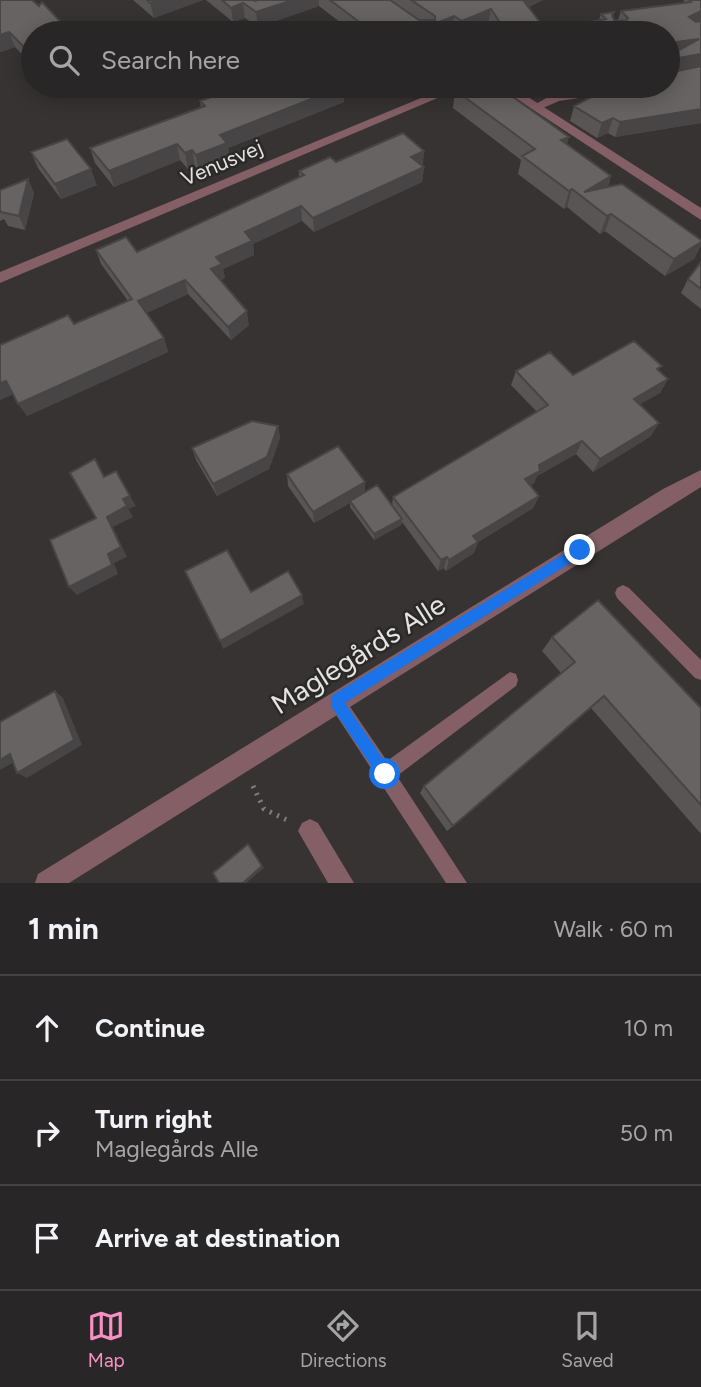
<!DOCTYPE html>
<html lang="en">
<head>
<meta charset="utf-8">
<style>
	body { margin:0; font-family:Figtree,sans-serif; background:#302e2e; color:#f1f3f6 }
	.stop { position:absolute; width:21px; height:21px; margin:-16px; border:5px solid #1a73e8; border-radius:50%; background:#fff }
	.stop.end { background:#1a73e8; border-color:#fff; box-shadow:0 2px 7px #0008 }
	.list { margin:0; padding:0; list-style:none }
	h2 { display:flex; justify-content:space-between; align-items:center; height:91px; margin:0; padding:0 28px; font-size:30px }
	h2 small { font-size:23px; font-weight:400; color:#a5a5a7 }
	.list li { display:grid; grid-template-columns:46px 1fr auto; gap:21px; align-items:center; box-sizing:border-box; height:105px; padding:0 28px; border-top:2px solid #444343 }
	.list b { display:block; font-size:26px; white-space:nowrap }
	.list p { margin:0; font-size:23px; white-space:nowrap; color:#a5a5a7 }
	.list em { font-size:23px; font-style:normal; color:#a5a5a7 }
	.icon { flex:none; width:38px; height:38px; fill:none; stroke:currentColor; stroke-width:2; stroke-linecap:round; stroke-linejoin:round }
	.map { position:relative; flex:none; width:701px; height:883px; overflow:hidden }
	.search { position:absolute; background:#282626; box-shadow:0 4px 18px #0003; left:21px; right:21px; top:21px; height:77px; display:flex; align-items:center; gap:18px; box-sizing:border-box; padding:0 24px; border-radius:38px; color:#a5a5a7; font-size:26px }
	.sheet { height:406px; background:#282626 }
	nav { display:flex; justify-content:space-around; align-items:center; box-sizing:border-box; height:98px; border-top:2px solid #444343; background:#282626; font-size:19px; color:#a5a5a7 }
	nav a { display:grid; justify-items:center; gap:4px }
	nav .on { color:#fa8fc6 }
	.map>svg:first-child { display:block }
</style>
</head>
<body>
<div class="map">
<svg width="701" height="883" viewBox="0 0 701 883">
	<rect width="100%" height="100%" fill="#363332"/>
	<g fill="none" stroke-linecap="round" stroke-linejoin="round">
		<path stroke="#827f7e" stroke-width="5" stroke-dasharray="2 6" stroke-linecap="butt" d="M253,786L264,809L287,820"/>
		<path fill="#845f66" fill-rule="evenodd" d="M623,585L629,588L701,660V680L695,678L617,598L615,593L617,588Z
			M510,672L516,674L518,680L516,686L397,776L467,883H446L327,701L330,695L336,692L342,695L387,761Z"/>
		<path fill="#845f66" fill-rule="evenodd" d="M450,86H466L0,283V272Z
			M610,86H637L631,90L559,101L536,111L530,107L552,95Z
			M310,819L318,823L354,883H328L298,831L302,823Z"/>
		<path fill="#845f66" fill-rule="evenodd" d="M497,86H511L701,208V220Z
			M701,470V487L69,883H35L38,874L663,489Z"/>
	</g>
	<path fill="#585554" d="M0,0L33,33V66L15,47L0,52Z
		M133,0H203L154,18Z
		M206,0H253L255,1H256L255,0H543L528,7L546,30L599,20L601,14L614,12L613,17L614,20H618L621,11L683,3L684,0H701V123L615,137L608,133L597,138L570,121L574,106L668,86V33H495L488,24L467,33H456L452,31L447,33H350L353,32L319,6L258,27L245,18L233,22Z
		M455,90L569,137L566,144L611,176L608,187L701,240V245L694,259L665,276L605,231L600,234L567,207L564,209L518,174L521,160L453,108Z
		M344,92V102L228,148L230,158L199,171L195,166L188,169L180,160L114,187L95,163L90,148L201,108L200,101Z
		M424,151L422,166L424,167L422,182L314,232L302,221L253,244L254,255L223,269L225,278L221,280L249,325L231,340L188,294L146,313L164,338L168,352L27,416L13,394L0,400V345L74,324L128,301L101,264L96,250L137,252L299,177V171L336,162Z
		M31,152L97,185L61,199L38,168Z
		M28,179L34,193L25,230L8,226L4,219L0,221V190Z
		M701,262V309L681,293L688,279Z
		M516,371L573,375L659,371L668,379L660,393L640,404L651,436L593,472L576,454L537,476L534,483L530,486L539,496L533,508L478,542L474,553L446,571L444,568L438,571L402,522L401,525L374,540L350,507V503L314,523L288,486L287,474L365,482V493L392,505L393,497L537,412L511,385Z
		M278,426L280,438L269,469L217,496L196,460L192,448Z
		M552,637L701,708V834L591,708L447,831L420,793L424,786L561,673L542,651Z"/>
	<path fill="#474545" d="M159,0H203L154,18L150,3Z
		M293,0H319V6L258,27L256,12Z
		M519,0H543L517,11Z
		M243,3L245,18L233,22L231,8Z
		M491,9L488,24L467,33H461L462,21Z
		M701,11V21L683,32L689,17Z
		M454,16L452,31L447,33H411Z
		M9,32L15,47L0,52V35Z
		M699,39L668,58V43Z
		M701,54V67L668,74L672,59Z
		M336,86H359L344,92V102L228,148L230,158L199,171L196,155L220,135Z
		M701,109V123L615,137L620,122Z
		M613,118L608,133L597,138L602,123Z
		M569,137L564,155L561,140Z
		M177,144L180,160L114,187L109,171Z
		M192,150L195,166L188,169L185,153Z
		M424,151L423,165L410,171L411,157Z
		M424,167L422,182L314,232L313,218Z
		M91,169L97,185L61,199L55,184Z
		M611,176L605,194L584,192Z
		M28,179L34,193L25,230L19,216Z
		M572,189L567,207L564,209L569,191Z
		M301,206L302,221L253,244L254,255L223,269L225,278L214,284L211,269L216,257L245,232Z
		M611,214L605,231L600,234L607,216Z
		M701,242V245L694,259L665,276L674,259Z
		M185,280L188,294L143,315L138,301Z
		M247,311L249,325L231,340L228,327Z
		M164,338L168,352L27,416L18,404Z
		M668,379L660,393L626,412L634,399Z
		M6,381L14,394L0,400V383Z
		M659,423L651,436L593,472L600,459Z
		M278,426L280,438L269,469L217,496L213,484Z
		M582,441L576,454L537,476L534,483L520,492L525,479L539,465Z
		M365,482V495L350,501V503L314,523L313,512Z
		M130,496L136,506L129,509L123,499Z
		M539,496L533,508L469,547L473,536Z
		M127,506L133,517L113,527L127,557L114,563L118,574L77,595L69,587L108,554L107,517Z
		M402,519L401,525L374,540V534Z
		M478,542L474,553L446,571L449,560Z
		M447,557L444,568L438,571L441,560Z
		M302,595L304,604L223,649L220,641Z
		M55,691L63,698L82,745L27,778L17,773Z
		M10,754L20,759L0,770V760Z
		M248,844L264,868L246,883H243Z"/>
	<path fill="#666362" stroke="#474545" stroke-width="2" d="M0,0H32L39,6L42,2L71,33H33V56L9,32L0,35Z
		M147,0H159L150,3Z
		M222,0H253L255,1L258,0H293L256,12L243,3L231,8Z
		M330,0H390L419,20H435V16L411,0H523L546,30L606,19L601,14L614,12L612,15L614,20L626,21L628,18L621,11L691,2L689,0H701V11L689,17L696,22L701,21V54L672,59L671,69L674,72L701,66V109L620,122L613,118L602,123L574,106L612,86H668V56L699,39L668,43V33H507L491,9L462,21L454,16L411,33H374Z
		M364,28L372,33H350Z
		M242,86H344L220,135L227,143L196,155L192,150L185,153L177,144L109,171L90,148L205,106L200,101Z
		M465,86H498L569,137L561,140L611,176L584,192L622,184L701,240V242L674,259L611,214L607,216L572,189L569,191L522,156L535,149L455,90Z
		M403,133L424,151L411,157L424,167L313,218L301,206L245,232L252,241L216,257L222,264L211,269L247,311L228,327L185,280L138,301L164,338L18,404L6,381L0,383V345L68,315L74,324L132,299L96,250L126,237L137,252L304,175L299,171L330,157L336,162Z
		M67,139L91,169L55,184L31,152Z
		M28,179L19,216L1,212L0,210V190Z
		M701,262V289L688,279Z
		M634,341L662,366L657,369L668,379L634,399L659,423L600,459L582,441L539,465L540,471L525,479L539,496L473,536L478,542L449,560L447,557L441,560L393,497L548,405L516,371L550,352L573,375Z
		M252,421L278,426L267,457L213,484L192,448Z
		M338,446L365,482L313,512L287,474Z
		M95,459L104,477L116,471L130,496L123,499L127,506L107,517L121,547L108,554L112,565L69,587L50,540L96,518L70,473Z
		M377,485L402,519L374,534L350,501Z
		M227,550L251,592L288,571L302,595L220,641L185,571Z
		M598,600L701,708V805L604,696L453,826L424,786L575,662L552,637Z
		M55,691L74,740L17,773L10,754L0,760V722Z
		M248,844L262,866L243,883H219L213,873Z"/>
	<path fill="#1a73e8" d="M580,544L585,546V554L345,703L390,769L392,774L390,779L385,781L380,779L331,706V696Z"/>
	<g text-anchor="middle" stroke-width="5" stroke-linejoin="round" paint-order="stroke">
		<g font-size="21" fill="#e5e3e2" stroke="#2b2928">
			<text transform="translate(222 163) rotate(-23)" y="7">Venusvej</text>
		</g>
		<g font-size="28" fill="#e5e3e2" stroke="#2b2928">
			<text transform="translate(358 654) rotate(-32)" y="10">Maglegårds Alle</text>
		</g>
	</g>
</svg>
<div class="stop" style="left:385px;top:774px"></div>
<div class="stop end" style="left:580px;top:550px"></div>
<div class="search"><svg class="icon" aria-label="search" viewBox="0 0 24 24"><circle cx="10" cy="10" r="6"/><path d="M15 15l6 6"/></svg>Search here</div>
</div>
<section class="sheet">
<h2>1 min<small>Walk · 60 m</small></h2>
<ul class="list">
<li><svg class="icon" aria-label="ahead" viewBox="0 0 24 24"><path d="M12 20V5M6 11l6-6 6 6"/></svg><div><b>Continue</b></div><em>10 m</em></li>
<li><svg class="icon" aria-label="right" viewBox="0 0 24 24"><path d="M7 20v-9h11M14 6l5 5-5 5"/></svg><div><b>Turn right</b><p>Maglegårds Alle</p></div><em>50 m</em></li>
<li><svg class="icon" aria-label="arrive" viewBox="0 0 24 24"><path d="M6 21V4h12l-3 4 3 4H6"/></svg><div><b>Arrive at destination</b></div></li>
</ul>
</section>
<nav>
<a class="on"><svg class="icon" aria-label="map" viewBox="0 0 24 24"><path d="M3 6l6-2 6 2 6-2v14l-6 2-6-2-6 2zM9 4v14M15 6v14"/></svg>Map</a>
<a><svg class="icon" aria-label="directions" viewBox="0 0 24 24"><path d="M12 3l9 9-9 9-9-9zM9 14v-3h6M13 9l2 2-2 2"/></svg>Directions</a>
<a><svg class="icon" aria-label="saved" viewBox="0 0 24 24"><path d="M7 4h10v16l-5-4-5 4z"/></svg>Saved</a>
</nav>
</body>
</html>
